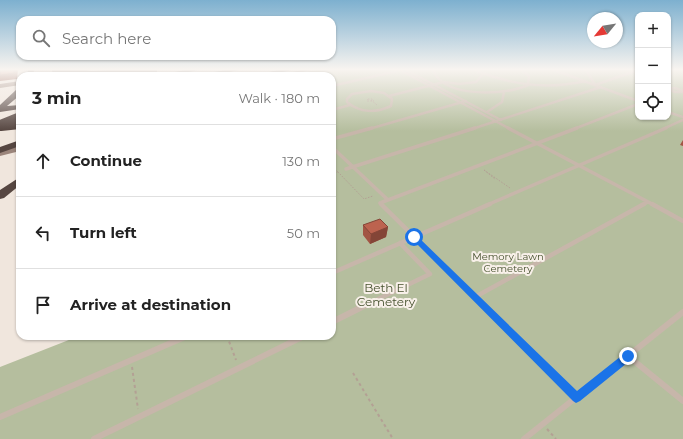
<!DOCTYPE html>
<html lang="en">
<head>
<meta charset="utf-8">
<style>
	body { margin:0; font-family:Montserrat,sans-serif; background:#f6f6f6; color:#222 }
	.controls { position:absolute; right:12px; top:12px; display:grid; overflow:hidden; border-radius:8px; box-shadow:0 1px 3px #0004 }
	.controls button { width:36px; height:36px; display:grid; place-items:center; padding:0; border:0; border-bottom:1px solid #e0e0e0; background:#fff; color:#222; font:20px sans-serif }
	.compass { position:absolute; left:587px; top:12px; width:36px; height:36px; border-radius:50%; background:#fff; box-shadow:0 1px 3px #0004; rotate:240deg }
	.stop { position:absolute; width:12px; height:12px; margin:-9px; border:3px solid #1a73e8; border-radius:50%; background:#fff }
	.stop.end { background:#1a73e8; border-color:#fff; box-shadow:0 1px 4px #0008 }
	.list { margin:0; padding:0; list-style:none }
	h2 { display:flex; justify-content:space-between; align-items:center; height:52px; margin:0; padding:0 16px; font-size:17px }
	h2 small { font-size:13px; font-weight:400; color:#767676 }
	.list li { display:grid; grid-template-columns:26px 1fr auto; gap:12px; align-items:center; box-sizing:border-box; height:72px; padding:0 16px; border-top:1px solid #e0e0e0 }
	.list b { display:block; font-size:15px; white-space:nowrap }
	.list em { font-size:13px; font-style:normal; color:#767676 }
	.icon { flex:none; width:22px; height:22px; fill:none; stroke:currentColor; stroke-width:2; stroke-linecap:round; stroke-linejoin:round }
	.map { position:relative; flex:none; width:683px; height:439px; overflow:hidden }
	.search { position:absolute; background:#fff; box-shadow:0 1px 3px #0004; left:16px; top:16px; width:320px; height:44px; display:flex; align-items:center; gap:10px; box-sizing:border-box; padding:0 14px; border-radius:12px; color:#767676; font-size:15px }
	.panel { position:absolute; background:#fff; box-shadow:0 1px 3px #0004; left:16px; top:72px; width:320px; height:268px; border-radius:12px }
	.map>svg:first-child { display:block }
</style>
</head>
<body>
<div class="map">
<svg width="683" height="439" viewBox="0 0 683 439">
	<rect width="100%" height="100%" fill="#f0e6dd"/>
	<path fill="#b5be9e" d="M316,70H638V117H668V70H683V439H0V367L79,336H332V76H286Z"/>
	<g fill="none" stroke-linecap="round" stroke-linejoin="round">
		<path stroke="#b3a094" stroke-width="1" stroke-dasharray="1.5 1.5" stroke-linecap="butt" d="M368,99H372L374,101H367Z
			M371,100L377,105
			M332,167L338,172
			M484,170L510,188
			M484,170L495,179
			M332,174L338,172L364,199L373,196"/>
		<path stroke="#b3a094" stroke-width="2" stroke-dasharray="3 3" stroke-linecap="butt" d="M227,336L236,360
			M132,367L138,409
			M353,373L393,439
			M547,429L556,439"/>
		<path stroke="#c7b6aa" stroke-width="2.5" d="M400,70L510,129
			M406,70L501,120
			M433,70C434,72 436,76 438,78C455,97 507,95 528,85L529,76L521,70
			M475,70C511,85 547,90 585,81
			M554,70L638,101
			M586,70L595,85L638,70
			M332,86L401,70
			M371,91L384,93L392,99L391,106C376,113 360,113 347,102V99L352,94Z
			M683,91L675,88L668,89L675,92H683
			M389,96L444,82L459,84L476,82L483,74
			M332,110L350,105
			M487,112L502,102L504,92
			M668,112L683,117
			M369,129L466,101
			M472,129L601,87
			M574,129L638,104
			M663,129L683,120"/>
		<path stroke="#c7b6aa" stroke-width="3.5" d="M508,128L654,205
			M332,139L372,128
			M332,147L388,200
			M346,169L475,128
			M382,205L380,203L577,128
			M487,205L666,128
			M642,205L648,202"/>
		<path stroke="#c7b6aa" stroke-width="4.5" d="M381,204L484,306
			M652,204L683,221
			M332,273L490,204
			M475,297L644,204
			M364,306L430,274L400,243"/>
		<path stroke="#c7b6aa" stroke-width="6" d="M483,305L576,398
			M332,322L366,305
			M628,356L683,401
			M0,417L187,336
			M94,439L304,336
			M524,439L683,312"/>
		<path fill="#9b857b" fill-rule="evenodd" d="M301,70H311L287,76H276Z
			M20,81V85L0,88V84Z
			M20,146V151L0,156V151Z"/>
		<path fill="#564641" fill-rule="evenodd" d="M28,70H34L33,76H27Z
			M184,70H198L171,76H156Z
			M224,70H239L210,76H194Z
			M278,70H292L265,76H250Z
			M17,89H20V95L7,106L20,105V109L0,112V105Z
			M20,140V146L0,153V147Z
			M20,177V185L4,198L0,199V190Z"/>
		<path stroke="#564641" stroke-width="8" d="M56,70L92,75L153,71
			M0,124L20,116
			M1,127L20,125"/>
	</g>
	<path fill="#a25544" d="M683,140V146L680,145Z
		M363,225L388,227L386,237L370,244L363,235Z"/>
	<path fill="#844537" d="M14,70H18L17,79L0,81V75Z
		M388,227L386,237L370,244L371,234Z"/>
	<path fill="#bc634f" stroke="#844537" d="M0,70H14V73L0,75Z
		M380,219L388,227L371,234L363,225Z"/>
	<linearGradient id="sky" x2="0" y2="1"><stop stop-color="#7db0cf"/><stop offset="0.53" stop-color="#f8f4f0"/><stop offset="1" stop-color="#f8f4f0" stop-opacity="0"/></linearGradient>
	<rect width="683" height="131" fill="url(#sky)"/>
	<path fill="#1a73e8" d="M412,235H416L577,391L625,353H632V359L580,401L576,403L573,401L412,239Z"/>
	<g text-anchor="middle" stroke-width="4" stroke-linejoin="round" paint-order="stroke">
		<g font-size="10" fill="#47522f" stroke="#f8f0e9">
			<text x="508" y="260">Memory Lawn<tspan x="508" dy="12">Cemetery</tspan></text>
		</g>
		<g font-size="12" fill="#47522f" stroke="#f8f0e9">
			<text x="386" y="292">Beth El<tspan x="386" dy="14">Cemetery</tspan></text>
		</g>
	</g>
</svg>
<div class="controls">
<button>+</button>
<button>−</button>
<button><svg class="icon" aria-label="locate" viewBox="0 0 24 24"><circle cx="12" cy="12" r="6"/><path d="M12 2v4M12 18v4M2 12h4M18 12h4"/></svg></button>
</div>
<svg class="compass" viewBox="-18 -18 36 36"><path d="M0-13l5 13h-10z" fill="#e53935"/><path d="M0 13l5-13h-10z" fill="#767676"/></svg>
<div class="stop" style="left:414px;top:237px"></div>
<div class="stop end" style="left:628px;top:356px"></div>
<div class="search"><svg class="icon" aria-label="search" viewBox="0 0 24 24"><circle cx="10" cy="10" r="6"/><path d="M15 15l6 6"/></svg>Search here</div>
<section class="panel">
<h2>3 min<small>Walk · 180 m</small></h2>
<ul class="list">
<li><svg class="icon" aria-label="ahead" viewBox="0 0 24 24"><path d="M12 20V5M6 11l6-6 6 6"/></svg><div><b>Continue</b></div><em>130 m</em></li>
<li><svg class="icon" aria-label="left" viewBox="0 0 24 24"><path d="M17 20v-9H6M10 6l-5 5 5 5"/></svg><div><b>Turn left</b></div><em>50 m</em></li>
<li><svg class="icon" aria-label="arrive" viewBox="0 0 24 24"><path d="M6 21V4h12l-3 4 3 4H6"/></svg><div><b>Arrive at destination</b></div></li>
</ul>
</section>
</div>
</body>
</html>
